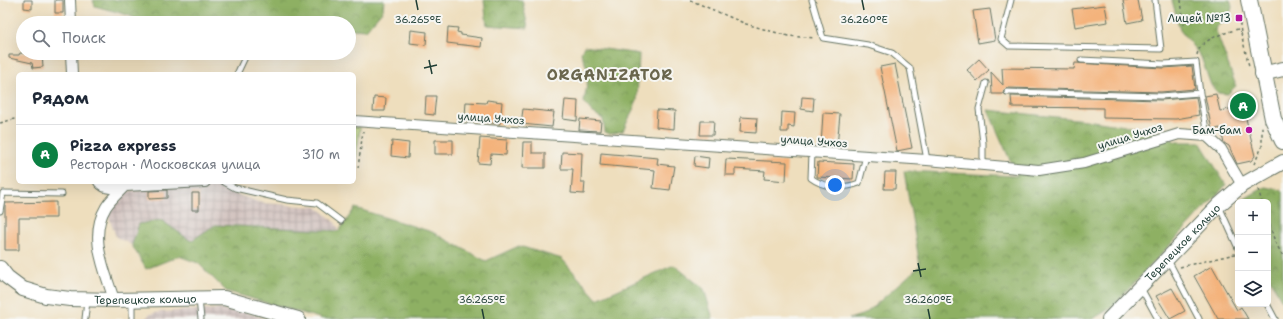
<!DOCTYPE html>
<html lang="ru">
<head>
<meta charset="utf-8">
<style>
	body { margin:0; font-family:"Shantell Sans",sans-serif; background:#f2f2f3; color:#1f2937 }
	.controls { position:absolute; right:12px; bottom:12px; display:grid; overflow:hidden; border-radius:6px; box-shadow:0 4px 16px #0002 }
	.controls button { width:36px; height:36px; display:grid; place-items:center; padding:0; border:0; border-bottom:1px solid #e0e1e3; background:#fff; color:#1f2937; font:20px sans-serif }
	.you { position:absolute; left:835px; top:185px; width:14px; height:14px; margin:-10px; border:3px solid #fff; border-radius:50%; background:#1a73e8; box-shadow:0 0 0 6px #1a73e833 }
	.badge { display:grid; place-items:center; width:26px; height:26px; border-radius:50%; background:#0b8043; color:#fff; font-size:13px; font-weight:700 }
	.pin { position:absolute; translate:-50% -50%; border:2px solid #fff; box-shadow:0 1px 4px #0006 }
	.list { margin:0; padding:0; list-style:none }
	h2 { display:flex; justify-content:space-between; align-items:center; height:52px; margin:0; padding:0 16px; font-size:17px }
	h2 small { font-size:13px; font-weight:400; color:#747a83 }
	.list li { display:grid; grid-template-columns:26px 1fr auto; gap:12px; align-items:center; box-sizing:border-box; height:60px; padding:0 16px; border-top:1px solid #e0e1e3 }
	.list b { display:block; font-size:15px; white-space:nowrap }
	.list p { margin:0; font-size:13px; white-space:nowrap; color:#747a83 }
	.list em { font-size:13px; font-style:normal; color:#747a83 }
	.icon { flex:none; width:22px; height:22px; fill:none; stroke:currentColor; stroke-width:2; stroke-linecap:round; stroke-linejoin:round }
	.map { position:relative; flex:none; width:1283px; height:319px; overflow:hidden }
	.search { position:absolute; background:#fff; box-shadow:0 4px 16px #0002; left:16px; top:16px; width:340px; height:44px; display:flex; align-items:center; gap:10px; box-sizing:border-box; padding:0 14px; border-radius:22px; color:#747a83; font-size:15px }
	.panel { position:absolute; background:#fff; box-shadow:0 4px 16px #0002; left:16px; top:72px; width:340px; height:112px; border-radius:6px }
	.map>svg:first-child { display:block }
</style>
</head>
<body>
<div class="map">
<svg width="1283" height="319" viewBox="0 0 1283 319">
	<defs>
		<pattern id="industrial-grid" width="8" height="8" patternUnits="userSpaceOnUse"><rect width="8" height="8" fill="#d0c0bc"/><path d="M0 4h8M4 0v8" fill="none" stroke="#a89d9a"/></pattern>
		<pattern id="grass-dots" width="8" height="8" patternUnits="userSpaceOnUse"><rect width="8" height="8" fill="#b3cd72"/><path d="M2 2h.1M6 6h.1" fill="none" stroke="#91a85e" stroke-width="1.8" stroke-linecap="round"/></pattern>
		<pattern id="forest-crowns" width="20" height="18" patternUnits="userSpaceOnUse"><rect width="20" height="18" fill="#8eb064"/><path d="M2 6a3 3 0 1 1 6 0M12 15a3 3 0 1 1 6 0" fill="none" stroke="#739053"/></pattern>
	</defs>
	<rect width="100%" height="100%" fill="#f6f6f2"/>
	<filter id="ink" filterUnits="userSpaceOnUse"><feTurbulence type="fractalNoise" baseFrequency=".025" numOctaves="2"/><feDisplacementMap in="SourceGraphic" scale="8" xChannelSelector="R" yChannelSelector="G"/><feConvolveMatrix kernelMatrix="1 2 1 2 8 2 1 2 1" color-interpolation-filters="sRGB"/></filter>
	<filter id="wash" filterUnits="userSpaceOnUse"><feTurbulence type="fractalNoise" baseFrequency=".012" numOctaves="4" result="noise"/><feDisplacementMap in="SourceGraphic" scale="16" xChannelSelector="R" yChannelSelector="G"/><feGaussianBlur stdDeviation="0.9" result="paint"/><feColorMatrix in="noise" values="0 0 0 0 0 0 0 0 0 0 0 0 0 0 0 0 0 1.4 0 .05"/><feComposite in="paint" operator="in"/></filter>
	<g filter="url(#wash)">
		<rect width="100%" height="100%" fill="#eedebd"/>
		<path fill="url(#industrial-grid)" d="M215,184L232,193L262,203L317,207L334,221L340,231L216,225L191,241L139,224L132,245L116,237L108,214L128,191Z
			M217,309L243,311L267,319H145L150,314L160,312Z"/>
		<path fill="url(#grass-dots)" stroke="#698553" d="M354,127H360L356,162L354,161Z"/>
		<path fill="url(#forest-crowns)" stroke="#56764c" d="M93,0H384L383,10L366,30L349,29V23H144L128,15L95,6Z
			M484,0H522L528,28L487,25Z
			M1172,0H1230L1232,7L1229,17L1215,28L1236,86L1228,94L1218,93L1211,85L1201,57L1180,30Z
			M584,46L639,54L637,101L623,131L610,134L605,132L603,119L592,112L584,102L589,73L581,53Z
			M988,110L1086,120L1157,131L1176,142H1200L1226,185L1110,309L1092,319H849L865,314L920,266L904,171L1017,176Z
			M1265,187L1282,190L1283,192V303L1268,275V202H1239Z
			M355,208L432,232L486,261L519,246L562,259L597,299L674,265L704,289L713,319H323L226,291L198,263L179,256L146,269L132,245L139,224L161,220L191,241L215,225L339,231Z"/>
		<g id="blocks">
			<path fill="#f4b37c" d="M24,0H32V9L24,8Z
				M55,0H63V13H55Z
				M1123,0H1138L1142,20L1127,23Z
				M1105,5L1108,22L1075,27L1072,9Z
				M990,9L995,40L978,43L973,11Z
				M448,27L458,28L457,32L461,33V35L482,38L481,47L447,43Z
				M411,30L427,32L426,45L410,43Z
				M20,53L42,54L43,67L33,68L32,63L9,58V55H19Z
				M979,59L989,70L977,81L967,70Z
				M1075,63L1163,68L1192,66L1195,89L1161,92L1007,88L1004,90L1003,94H992L991,72L1003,85L1002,68L1074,69Z
				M895,64L912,148L897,151L880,67Z
				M1216,94L1220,111L1243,106L1255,156L1251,161L1237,164L1229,146L1224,143L1220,128L1212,130L1205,96Z
				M426,96H436L434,115L425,114Z
				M1011,96L1161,100L1196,97L1199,115L1176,119L1103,118V108L1012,107Z
				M374,97L386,98L385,111H373Z
				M802,97L814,98L813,111L801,109Z
				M487,100L502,102L500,124L484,122L485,117L465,116L466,102L486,103Z
				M565,100L578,101L577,121L563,119Z
				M523,109L554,112L552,127L521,124Z
				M657,110L675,111L674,129L656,127Z
				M782,112L795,113L794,127L788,126V132H781Z
				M823,113L840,114L837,147L821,146Z
				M741,117L757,118L756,133L740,132Z
				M580,119L601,121L600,131L579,130Z
				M701,121H714L713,135H700Z
				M480,138L507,140L506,155L491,154L490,164L478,163Z
				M435,140H453V154H435Z
				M392,141L409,143L408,158L391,156Z
				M523,142H532V153H545V168H522Z
				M562,152L582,153L581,182H585L584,194L571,193L573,169H561Z
				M601,153L658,158L657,164L674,166L670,190L653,188L655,170L600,165Z
				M695,156L709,158L708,168L694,166Z
				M726,159L787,162L786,181L764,179L765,171L735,169V175H725Z
				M818,162L854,164L853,179L817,177Z
				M885,172H896L895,189H884Z
				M167,190V198L149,199V191Z
				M192,193H199V210H192Z
				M56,202V218H19V250H5V203Z
				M1212,266L1237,310L1241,307L1248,319H1218L1194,276Z
				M1172,288L1185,311L1170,319L1156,296Z"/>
		</g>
	</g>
	<g filter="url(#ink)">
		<use href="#blocks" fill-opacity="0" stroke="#677564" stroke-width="1"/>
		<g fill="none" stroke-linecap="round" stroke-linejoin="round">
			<defs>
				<path id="lane" d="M812,0L823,38L868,45L892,53L910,68L927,160
					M1011,0L1001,39L1009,46L1161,49L1155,0
					M1081,60L1164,64L1196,62L1200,93
					M237,74L247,53
					M1007,92L1161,96L1200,93L1207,136
					M812,153L811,178C824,188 844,189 859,183L866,156
					M983,165V143L979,109L986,83
					M224,182L235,188L287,200L317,203L341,221
					M1219,206L1238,248
					M0,211L3,193L62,194
					M1168,260L1199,319
					M1141,288L1158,319
					M199,299L201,319
					M1267,304L1275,319
					M85,319L87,301
					M132,319V301"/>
				<path id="street" d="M70,0L71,23
					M71,53L72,74
					M354,121L927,160L1039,170L1084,163L1179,134L1207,136L1221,149L1242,185
					M99,182C106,191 116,188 125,186L205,182
					M114,300C105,270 88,237 106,207C111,199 119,192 125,186"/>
				<g id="secondary">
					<path d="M1262,74L1283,69"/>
					<path id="s1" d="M0,268L7,277L23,289L46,296L70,299L114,300L224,298L298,319"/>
					<path id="s2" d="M1109,319L1219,205L1242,185L1283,162"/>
				</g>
				<path id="primary" d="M1249,0L1273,119L1283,141"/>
			</defs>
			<use href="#lane" stroke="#677564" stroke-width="7"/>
			<use href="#street" stroke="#677564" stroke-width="12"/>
			<use href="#secondary" stroke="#677564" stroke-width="16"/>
			<use href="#primary" stroke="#677564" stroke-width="18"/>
			<path stroke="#677564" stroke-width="1.5" stroke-dasharray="3 3" stroke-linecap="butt" d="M690,0L746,24L788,36L815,38
				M1181,0L1184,25
				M1239,17L1241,33
				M1241,33L1249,66
				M1197,55C1200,38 1226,33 1241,28
				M0,123L18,118
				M1254,164L1262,147V126
				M358,168L363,131
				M1258,189L1262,202
				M1268,219L1275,242L1283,256
				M1180,267L1235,254"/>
			<use href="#lane" stroke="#fff" stroke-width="5"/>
			<use href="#street" stroke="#fff" stroke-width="10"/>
			<use href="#secondary" stroke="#fff" stroke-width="14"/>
			<use href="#primary" stroke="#fff" stroke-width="16"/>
		</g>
	</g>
	<path fill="none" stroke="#1f3d34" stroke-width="1.5" d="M416,0L418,10M862,0L864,10M429,60L432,74M424,68L437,65M918,263L921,277M913,271L926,269M482,309L484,319M928,309L930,319"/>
	<g fill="#b5179e" stroke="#f6f6f2" stroke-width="1.5">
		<rect x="1235" y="14" width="8" height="8" rx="2"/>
		<circle cx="1249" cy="130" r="4"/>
	</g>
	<g text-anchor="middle" stroke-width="4" stroke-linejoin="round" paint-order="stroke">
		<g font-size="11" fill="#1f3d34" stroke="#f6f6f2" text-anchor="end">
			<text x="1231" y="22">Лицей №13</text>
			<text x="1241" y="134">Бам-бам</text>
		</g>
		<g font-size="11" fill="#1f3d34" stroke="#f6f6f2">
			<text transform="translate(491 118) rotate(4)" y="4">улица Учхоз</text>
			<text transform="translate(1130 136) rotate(-17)" y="4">улица Учхоз</text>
			<text transform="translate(814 141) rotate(4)" y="4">улица Учхоз</text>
			<text dy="4" stroke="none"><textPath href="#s2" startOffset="106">Терепецкое кольцо</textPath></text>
			<text dy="4" stroke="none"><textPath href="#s1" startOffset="155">Терепецкое кольцо</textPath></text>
		</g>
		<g font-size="15" font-weight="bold" letter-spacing="1" fill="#6a664d" stroke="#f6f6f2">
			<text x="610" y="80">ORGANIZATOR</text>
		</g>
	</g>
	<g font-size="10" text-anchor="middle" fill="#1f3d34" stroke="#f6f6f2" stroke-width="4" stroke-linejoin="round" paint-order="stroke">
		<text x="418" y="23">36.265°E</text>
		<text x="864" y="23">36.260°E</text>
		<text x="482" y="303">36.265°E</text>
		<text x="928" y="303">36.260°E</text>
	</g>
</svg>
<div class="controls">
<button>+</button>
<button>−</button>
<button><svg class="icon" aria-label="layers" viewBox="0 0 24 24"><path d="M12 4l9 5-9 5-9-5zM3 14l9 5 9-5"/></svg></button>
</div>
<div class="you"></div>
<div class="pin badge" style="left:1243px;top:106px">A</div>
<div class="search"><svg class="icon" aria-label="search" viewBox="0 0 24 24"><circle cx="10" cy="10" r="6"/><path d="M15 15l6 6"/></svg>Поиск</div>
<section class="panel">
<h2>Рядом<small></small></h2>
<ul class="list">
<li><span class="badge">A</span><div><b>Pizza express</b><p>Ресторан · Московская улица</p></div><em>310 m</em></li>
</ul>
</section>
</div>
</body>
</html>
